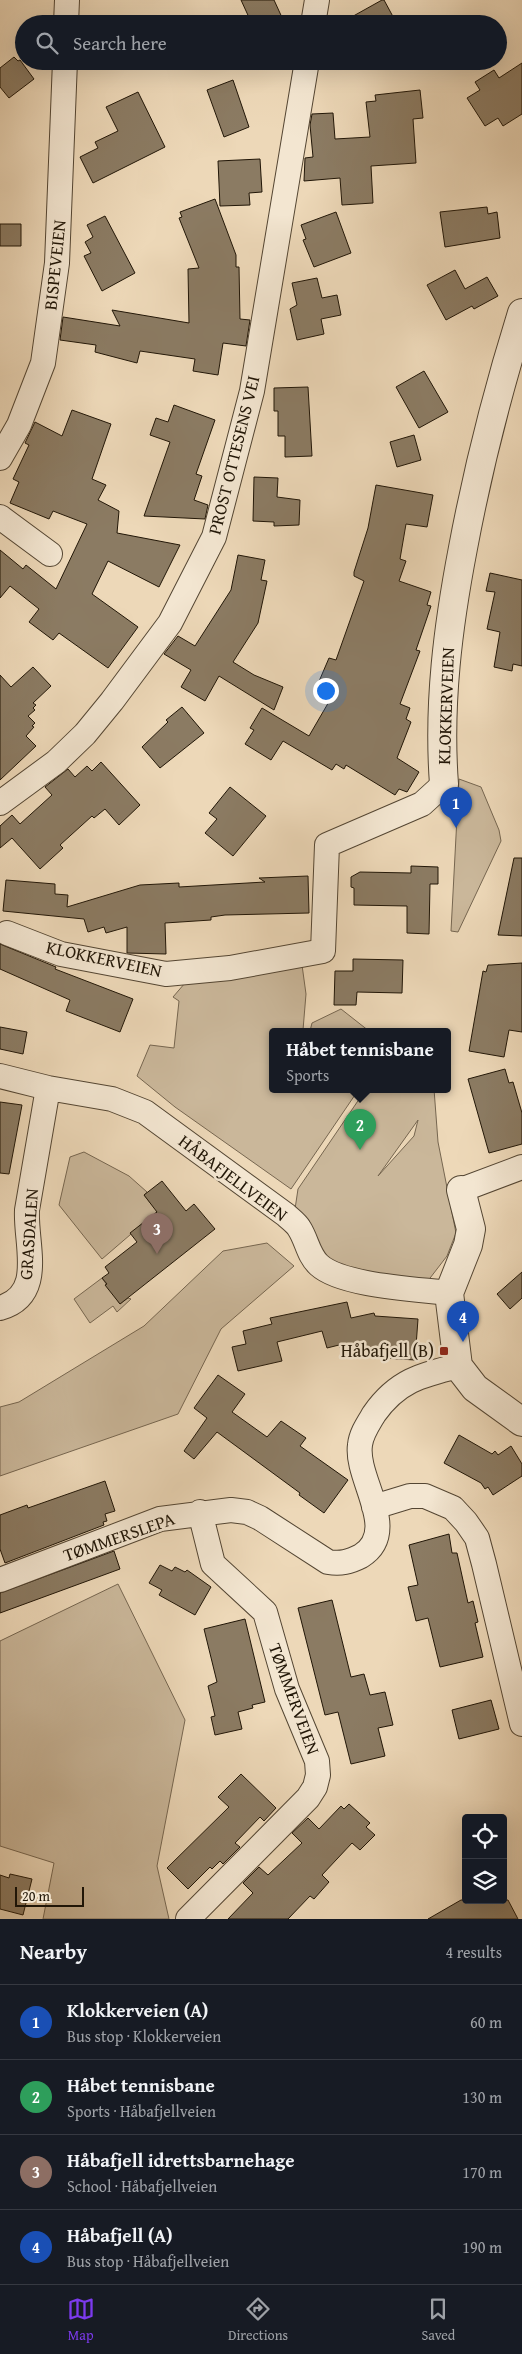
<!DOCTYPE html>
<html lang="en">
<head>
<meta charset="utf-8">
<style>
	body { margin:0; font-family:"Gentium Book Plus",serif; background:#20242c; color:#f1f3f6 }
	.controls { position:absolute; right:15px; bottom:15px; display:grid; overflow:hidden; border-radius:5px; box-shadow:0 5px 20px #0002 }
	.controls button { width:45px; height:45px; display:grid; place-items:center; padding:0; border:0; border-bottom:1px solid #363941; background:#171b24; color:#f1f3f6; font:25px sans-serif }
	.scale { position:absolute; left:15px; bottom:12px; width:69px; box-sizing:border-box; padding-left:5px; border:2px solid #211607; border-top:0; font-size:14px; line-height:18px; white-space:nowrap; color:#211607; -webkit-text-stroke:4px #f3e6d1; paint-order:stroke }
	.you { position:absolute; left:325px; top:690px; width:18px; height:18px; margin:-12px; border:4px solid #fff; border-radius:50%; background:#1a73e8; box-shadow:0 0 0 8px #1a73e833 }
	.badge { display:grid; place-items:center; width:32px; height:32px; border-radius:50%; background:#7c3aed; color:#fff; font-size:16px; font-weight:700 }
	.pin { position:absolute; translate:-50% -41px; filter:drop-shadow(0 1px 2px #0008) }
	.pin::after { content:''; position:absolute; top:26px; width:18px; height:15px; background:inherit; clip-path:polygon(0 0,100% 0,50% 100%) }
	.popup { position:absolute; left:269px; top:1028px; width:182px; height:65px; box-sizing:border-box; display:grid; place-content:center; border-radius:5px; background:#171b24; filter:drop-shadow(0 1px 4px #0005); font-size:16px; white-space:nowrap; color:#9ea1a6 }
	.popup b { font-size:19px; color:#f1f3f6 }
	.popup::after { content:''; position:absolute; left:50%; top:100%; margin-left:-10px; border:10px solid transparent; border-top-color:#171b24 }
	.list { margin:0; padding:0; list-style:none }
	h2 { display:flex; justify-content:space-between; align-items:center; height:65px; margin:0; padding:0 20px; font-size:21px }
	h2 small { font-size:16px; font-weight:400; color:#9ea1a6 }
	.list li { display:grid; grid-template-columns:32px 1fr auto; gap:15px; align-items:center; box-sizing:border-box; height:75px; padding:0 20px; border-top:1px solid #363941 }
	.list b { display:block; font-size:19px; white-space:nowrap }
	.list p { margin:0; font-size:16px; white-space:nowrap; color:#9ea1a6 }
	.list em { font-size:16px; font-style:normal; color:#9ea1a6 }
	.icon { flex:none; width:28px; height:28px; fill:none; stroke:currentColor; stroke-width:2; stroke-linecap:round; stroke-linejoin:round }
	.map { position:relative; flex:none; width:522px; height:1919px; overflow:hidden }
	.search { position:absolute; background:#171b24; box-shadow:0 5px 20px #0002; left:15px; right:15px; top:15px; height:55px; display:flex; align-items:center; gap:12px; box-sizing:border-box; padding:0 18px; border-radius:28px; color:#9ea1a6; font-size:19px }
	.sheet { height:365px; background:#171b24 }
	nav { display:flex; justify-content:space-around; align-items:center; box-sizing:border-box; height:70px; border-top:1px solid #363941; background:#171b24; font-size:14px; color:#9ea1a6 }
	nav a { display:grid; justify-items:center; gap:2px }
	nav .on { color:#7c3aed }
	.map>svg:first-child { display:block }
</style>
</head>
<body>
<div class="map">
<svg width="522" height="1919" viewBox="0 0 522 1919">
	<rect width="100%" height="100%" fill="#edd8b8"/>
	<filter id="stains"><feTurbulence type="fractalNoise" baseFrequency=".004" numOctaves="4"/><feColorMatrix values="0 0 0 0 .2 0 0 0 0 .09 0 0 0 0 .02 0 0 0 .5 -.17"/></filter>
	<radialGradient id="worn" r=".72"><stop offset=".6" stop-color="#630" stop-opacity="0"/><stop offset="1" stop-color="#630" stop-opacity=".3"/></radialGradient>
	<path fill="#cab79a" stroke="#766650" fill-rule="evenodd" d="M459,779L481,787L499,830L501,841L458,932L451,931Z
		M302,965L306,994L303,1030L272,1031V1089H359L291,1189L175,1107L137,1076L150,1045L174,1048L179,1001L173,997L185,983Z
		M341,1009L369,1031H310L312,1023Z
		M366,1089H434L438,1142L456,1233L447,1256L427,1282L349,1272L328,1259L315,1245L295,1209L298,1189ZM418,1120L414,1136L378,1176Z
		M84,1152L129,1176L147,1192L144,1195L152,1205L159,1210L102,1259L59,1205L70,1157Z
		M267,1243L294,1266L221,1329L178,1414L0,1476V1407L19,1402L144,1326L223,1251Z
		M102,1278L120,1304L128,1298L131,1299L117,1312L113,1306L90,1323L74,1299Z
		M118,1584L185,1720L157,1866L169,1919H43L54,1863L0,1846V1641Z"/>
	<path fill="#8b7b63" stroke="#211607" d="M241,0H274L285,24H252Z
		M382,0H384L397,24H339Z
		M14,57L18,61L20,60L34,79L9,98L0,87V68Z
		M522,63V114L503,126L498,118L485,126L467,98L480,90L475,82L494,70L499,78Z
		M233,80L249,127L224,137L207,90Z
		M420,90L423,118L413,119L416,163L371,166L373,203L342,205L340,178L304,181L305,158L313,157L310,125L312,114L333,113L335,139L370,137L366,102L376,101L375,95Z
		M138,92L165,147L93,183L80,157L98,148L95,142L118,131L106,107Z
		M260,159L262,192L249,193L250,205L220,206L218,161Z
		M215,199L236,255V267H239L240,319L250,320L246,346L223,343L218,375L193,371L195,359L140,351L137,363L95,352L96,345L60,340L63,317L120,326L112,310L189,323L188,269L199,268L179,218L182,217L180,212Z
		M487,207L488,214L497,212L500,238L445,247L440,212Z
		M336,212L351,253L314,267L303,240L306,239L301,225Z
		M105,216L135,273L102,291L84,256L91,253L85,242L93,237L87,225Z
		M0,224H21V246H0Z
		M455,270L465,289L487,277L498,296L474,309L472,306L446,320L427,285Z
		M317,278L322,298L337,295L341,315L321,319L324,334L297,340L290,309L297,305L292,283Z
		M424,371L448,412L419,428L396,387Z
		M308,387L312,456L285,457V436H278V411H274V388Z
		M174,405L215,420L196,474L202,476L194,500L208,505L205,519L144,516L170,442L150,435L156,418L168,422Z
		M72,410L111,424L92,479L106,485L98,500L119,511L117,533L180,545L159,587L108,561L92,594L138,627L108,668L59,633L53,640L29,622L39,609L10,586L0,598V550L23,569L26,565L56,589L87,524L53,511L49,519L10,503L19,482L13,479L29,445L25,443L35,422L62,436Z
		M414,435L421,460L397,467L390,442Z
		M254,477L278,478L277,497L300,500L299,525L274,526V522L253,521Z
		M376,485L433,495L427,527L406,524L400,559L406,561L399,581L431,592L427,605L431,606L416,650L420,651L400,704L410,708L406,719L411,722L397,758L419,772L407,792L399,789L395,795L346,765L344,769L336,764L332,770L283,741L271,760L245,744L254,730L250,728L262,708L309,736L334,693L317,686L329,658L336,660L364,581L354,576V572L368,528Z
		M238,555L265,560L261,580L267,581L258,623L233,662L254,675L283,687L274,710L219,676L205,701L181,687L191,670L164,654L178,636L195,646L231,590Z
		M490,573L522,580V666L513,664L512,671L494,667L500,632L487,629L495,592L486,591Z
		M33,667L51,686L33,703L36,705L33,708L35,710L28,716L35,723L32,726L34,727L26,736L36,746L0,780V675L11,687Z
		M182,707L204,733L160,768L142,747L168,722L166,720Z
		M101,762L140,805L119,825L105,809L94,818L92,816L60,845L63,848L40,869L12,838L0,848V826L12,815L20,824L52,795L45,787L68,769L75,777L87,766L92,771Z
		M230,787L266,816L233,856L205,833L217,819L209,813Z
		M514,858H522V936L498,935Z
		M411,866L438,867V884H430L429,934L407,933V906L354,905V888L351,887V877L360,872L411,873Z
		M308,876L309,913L225,915L211,917V920L165,923L166,954L127,953V927L106,933L104,927L88,932L84,919L3,911L6,880L55,884V894L68,895L67,907L140,885L179,883V887L265,882L259,878Z
		M0,944L56,967L55,969L133,999L120,1032L66,1011L70,1000L0,969Z
		M353,959L403,960L402,993L357,992L356,1005H334L335,971H353Z
		M522,963V1032L509,1030L504,1057L469,1051L483,971L486,972L488,965H491Z
		M0,1027L27,1032L23,1054L0,1049Z
		M505,1069L509,1083L513,1082L522,1113V1144L489,1153L468,1079Z
		M0,1102L22,1105L9,1174L0,1173Z
		M162,1181L186,1211L194,1204L215,1229L120,1304L105,1285L107,1284L102,1278L109,1273L105,1267L137,1242L130,1233L157,1212L144,1195Z
		M522,1272V1298L510,1309L497,1294Z
		M347,1302L351,1318L374,1313L375,1316L418,1319L415,1360L384,1358L385,1349L363,1354L361,1344L341,1349L339,1345L327,1348L322,1331L277,1342L282,1361L238,1371L232,1347L246,1344L243,1331L272,1324L270,1318Z
		M218,1375L245,1394L232,1412L267,1437L281,1421L306,1438L300,1446L348,1480L324,1513L299,1495L300,1493L217,1432L194,1459L184,1451L207,1418L194,1408Z
		M459,1435L492,1454L495,1451L498,1455L511,1446L522,1464V1476L493,1495L488,1487L485,1489L481,1483L444,1463Z
		M105,1481L115,1511L105,1514L107,1521L103,1522L104,1525L5,1563L0,1549V1515L27,1505L28,1508Z
		M449,1534L452,1553H457L468,1603L473,1601L478,1622L475,1623L483,1657L440,1667L428,1618L416,1621L408,1587L418,1585L409,1545Z
		M114,1551L120,1569L0,1613V1593Z
		M160,1565L172,1571L175,1567L185,1572L187,1570L211,1587L195,1615L159,1595L162,1590L149,1583Z
		M332,1600L351,1677L364,1674L370,1695L385,1692L393,1725L378,1728L385,1756L351,1764L338,1712L325,1715L298,1608Z
		M245,1619L265,1702L252,1705L253,1708L238,1712L242,1729L215,1735L211,1717L215,1716L208,1686L217,1682L204,1629Z
		M491,1700L499,1729L459,1739L452,1710Z
		M241,1774L276,1808L264,1821L260,1817L235,1843L240,1847L223,1864L220,1861L212,1869L210,1867L188,1889L167,1868L229,1807L218,1797Z
		M349,1804L370,1823L366,1827L375,1835L360,1850L352,1843L322,1875L329,1882L314,1899L310,1896L288,1919H228L253,1893L243,1883L259,1867L268,1875L302,1843L292,1833L308,1818L319,1829L341,1806L344,1809Z
		M10,1874L32,1879L23,1915L0,1909V1875L9,1878Z
		M461,1900H508L518,1919H428Z"/>
	<g fill="none" stroke-linecap="round" stroke-linejoin="round">
		<defs>
			<path id="minor" d="M66,24L67,0
				M313,24L317,0
				M0,458L19,425L43,363L57,263L65,61
				M0,517L50,554
				M0,803L56,762L85,734L112,701L170,623L214,537L252,391L307,61
				M7,933L61,954L166,974L230,968L323,951L327,845L422,804L444,784
				M0,1076L48,1088L112,1099L145,1112L286,1215C290,1219 296,1223 299,1228C307,1240 308,1255 319,1265C342,1286 418,1289 449,1293
				M461,1190L522,1167
				M0,1308C46,1295 25,1244 27,1210L48,1088
				M374,1507L410,1496H425L453,1508L466,1522L477,1538L484,1564L522,1724
				M0,1580L160,1519L231,1510L247,1512L260,1518L328,1562C341,1564 349,1562 361,1556C401,1531 355,1479 360,1445C361,1434 368,1424 374,1414C397,1381 421,1375 458,1366
				M188,1919L308,1798L315,1787L318,1775L317,1761L287,1689L265,1612L213,1564L200,1512"/>
			<path id="tertiary" d="M444,784C438,704 448,626 463,548C478,468 498,390 522,313
				M461,1190L471,1229L468,1245L449,1293L458,1366L475,1388L522,1422"/>
		</defs>
		<use href="#minor" stroke="#544633" stroke-width="26"/>
		<use href="#tertiary" stroke="#544633" stroke-width="30"/>
		<use href="#minor" stroke="#f3e6d1" stroke-width="24"/>
		<use href="#tertiary" stroke="#f3e6d1" stroke-width="28"/>
	</g>
	<rect fill="#8f2418" stroke="#f3e6d1" stroke-width="2" x="439" y="1346" width="10" height="10" rx="2.5"/>
	<g text-anchor="middle" stroke-width="5" stroke-linejoin="round" paint-order="stroke">
		<g font-size="18" fill="#211607" stroke="#f3e6d1">
			<text transform="translate(55 265) rotate(-84)" y="6">BISPEVEIEN</text>
			<text transform="translate(234 455) rotate(-76)" y="6">PROST OTTESENS VEI</text>
			<text transform="translate(446 706) rotate(-88)" y="6">KLOKKERVEIEN</text>
			<text transform="translate(104 959) rotate(12)" y="6">KLOKKERVEIEN</text>
			<text transform="translate(233 1178) rotate(37)" y="6">HÅBAFJELLVEIEN</text>
			<text transform="translate(29 1234) rotate(-86)" y="6">GRASDALEN</text>
			<text transform="translate(119 1537) rotate(-19)" y="6">TØMMERSLEPA</text>
			<text transform="translate(294 1699) rotate(70)" y="6">TØMMERVEIEN</text>
		</g>
		<g font-size="18" fill="#211607" stroke="#f3e6d1" text-anchor="end">
			<text x="434" y="1357">Håbafjell (B)</text>
		</g>
	</g>
	<rect width="100%" height="100%" filter="url(#stains)"/>
	<rect width="100%" height="100%" fill="url(#worn)"/>
</svg>
<div class="controls">
<button><svg class="icon" aria-label="locate" viewBox="0 0 24 24"><circle cx="12" cy="12" r="6"/><path d="M12 2v4M12 18v4M2 12h4M18 12h4"/></svg></button>
<button><svg class="icon" aria-label="layers" viewBox="0 0 24 24"><path d="M12 4l9 5-9 5-9-5zM3 14l9 5 9-5"/></svg></button>
</div>
<div class="scale">20 m</div>
<div class="you"></div>
<div class="pin badge" style="left:456px;top:828px;background:#1a4fb4">1</div>
<div class="pin badge" style="left:360px;top:1150px;background:#2e9e5b">2</div>
<div class="popup"><b>Håbet tennisbane</b>Sports</div>
<div class="pin badge" style="left:157px;top:1254px;background:#8d6e63">3</div>
<div class="pin badge" style="left:463px;top:1342px;background:#1a4fb4">4</div>
<div class="search"><svg class="icon" aria-label="search" viewBox="0 0 24 24"><circle cx="10" cy="10" r="6"/><path d="M15 15l6 6"/></svg>Search here</div>
</div>
<section class="sheet">
<h2>Nearby<small>4 results</small></h2>
<ul class="list">
<li><span class="badge" style="background:#1a4fb4">1</span><div><b>Klokkerveien (A)</b><p>Bus stop · Klokkerveien</p></div><em>60 m</em></li>
<li><span class="badge" style="background:#2e9e5b">2</span><div><b>Håbet tennisbane</b><p>Sports · Håbafjellveien</p></div><em>130 m</em></li>
<li><span class="badge" style="background:#8d6e63">3</span><div><b>Håbafjell idrettsbarnehage</b><p>School · Håbafjellveien</p></div><em>170 m</em></li>
<li><span class="badge" style="background:#1a4fb4">4</span><div><b>Håbafjell (A)</b><p>Bus stop · Håbafjellveien</p></div><em>190 m</em></li>
</ul>
</section>
<nav>
<a class="on"><svg class="icon" aria-label="map" viewBox="0 0 24 24"><path d="M3 6l6-2 6 2 6-2v14l-6 2-6-2-6 2zM9 4v14M15 6v14"/></svg>Map</a>
<a><svg class="icon" aria-label="directions" viewBox="0 0 24 24"><path d="M12 3l9 9-9 9-9-9zM9 14v-3h6M13 9l2 2-2 2"/></svg>Directions</a>
<a><svg class="icon" aria-label="saved" viewBox="0 0 24 24"><path d="M7 4h10v16l-5-4-5 4z"/></svg>Saved</a>
</nav>
</body>
</html>
